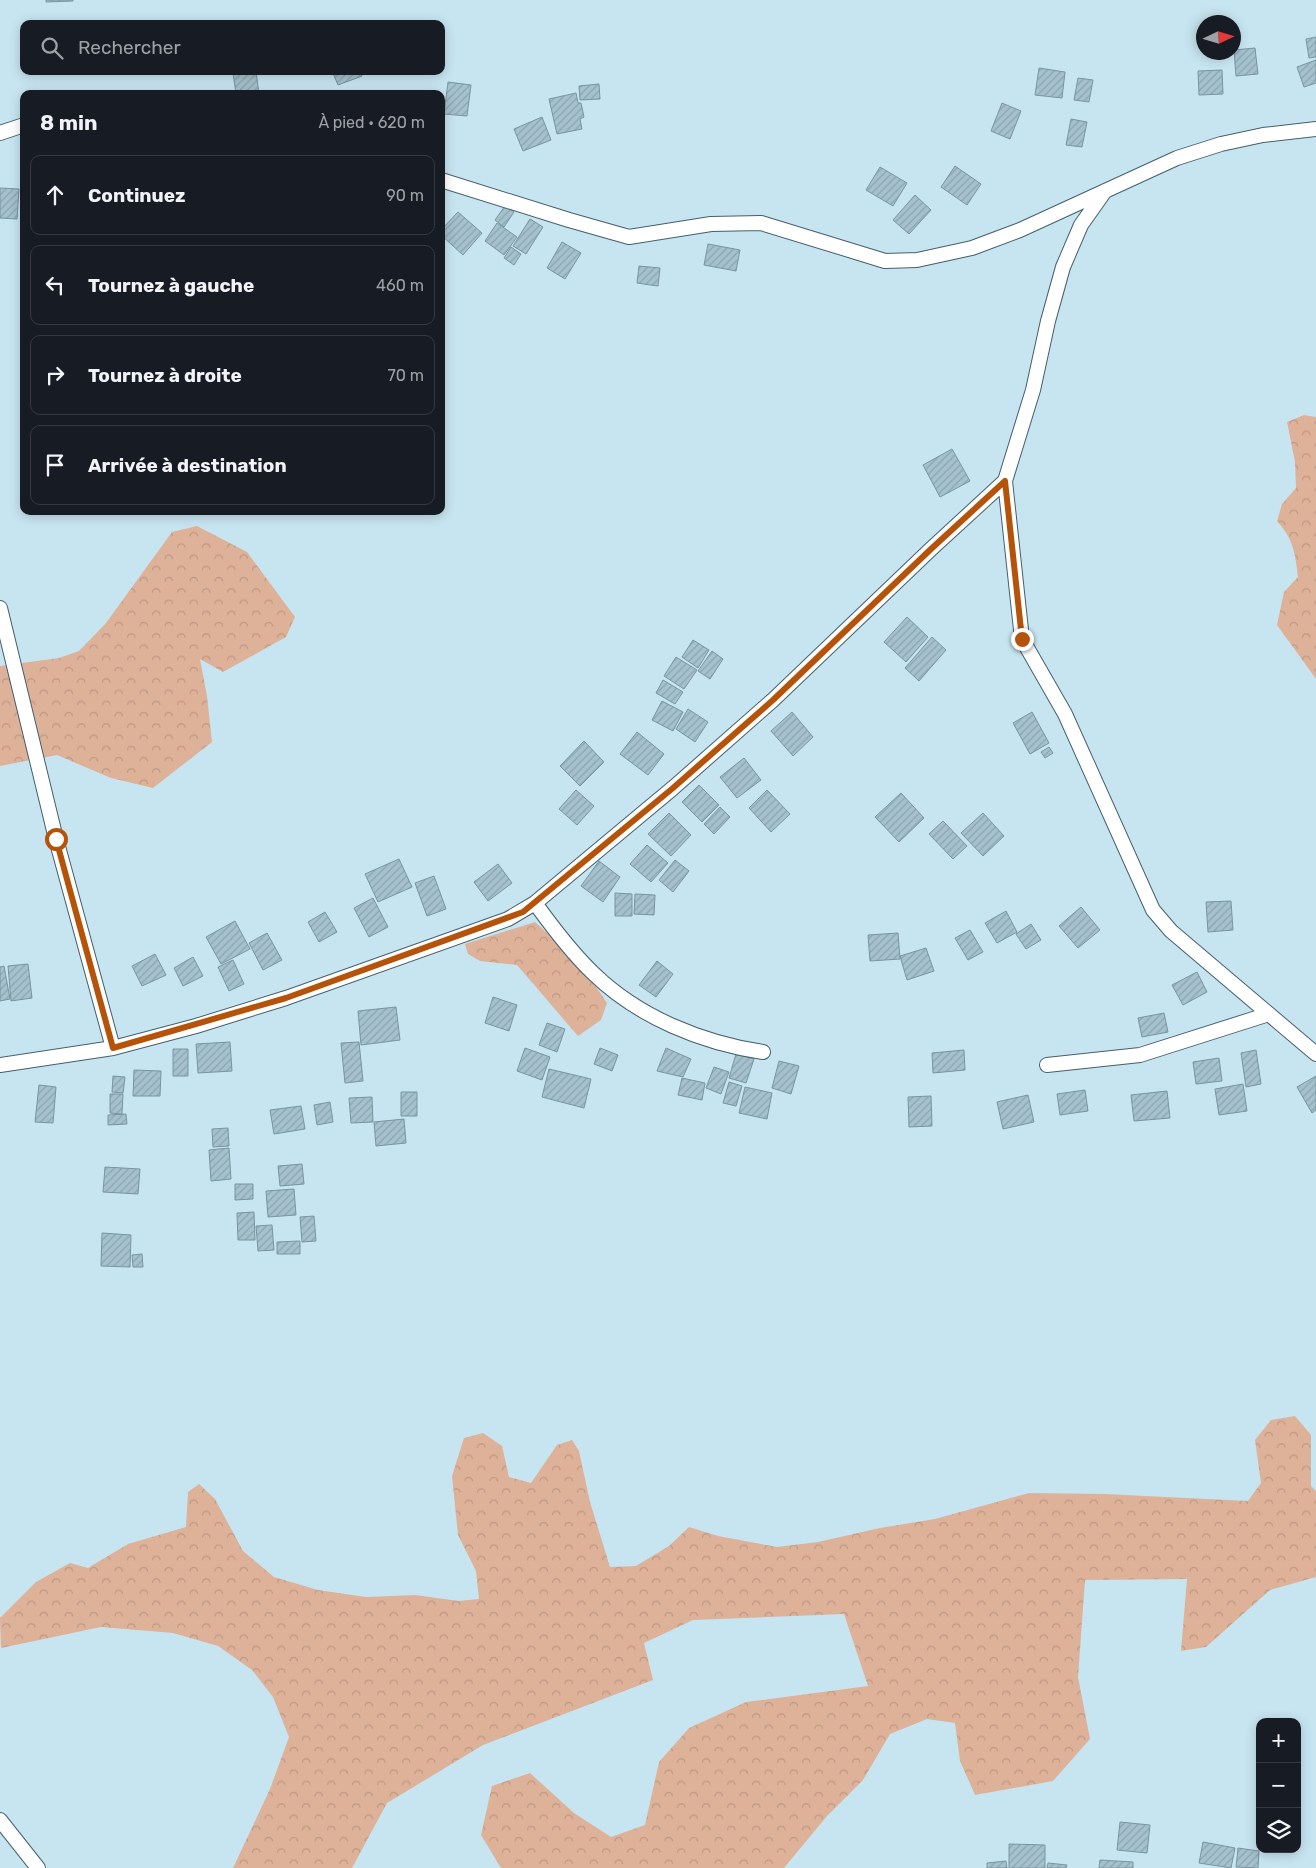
<!DOCTYPE html>
<html lang="fr">
<head>
<meta charset="utf-8">
<style>
	body { margin:0; font-family:Rubik,sans-serif; background:#242831; color:#f1f3f6 }
	.controls { position:absolute; right:15px; bottom:15px; display:grid; overflow:hidden; border-radius:10px; box-shadow:0 2px 12px #0003 }
	.controls button { width:45px; height:45px; display:grid; place-items:center; padding:0; border:0; border-bottom:1px solid #363941; background:#171b24; color:#f1f3f6; font:25px sans-serif }
	.compass { position:absolute; left:1196px; top:15px; width:45px; height:45px; border-radius:50%; background:#171b24; box-shadow:0 2px 12px #0003; rotate:86deg }
	.stop { position:absolute; width:15px; height:15px; margin:-11px; border:4px solid #b45309; border-radius:50%; background:#fff }
	.stop.end { background:#b45309; border-color:#fff; box-shadow:0 1px 5px #0008 }
	.list { margin:0; padding:0; list-style:none }
	h2 { display:flex; justify-content:space-between; align-items:center; height:65px; margin:0; padding:0 20px; font-size:21px }
	h2 small { font-size:16px; font-weight:400; color:#9ea1a6 }
	.list li { display:grid; grid-template-columns:32px 1fr auto; gap:15px; align-items:center; box-sizing:border-box; height:80px; margin:0 10px 10px; padding:0 10px; border:1px solid #363941; border-radius:10px }
	.list b { display:block; font-size:19px; white-space:nowrap }
	.list em { font-size:16px; font-style:normal; color:#9ea1a6 }
	.icon { flex:none; width:28px; height:28px; fill:none; stroke:currentColor; stroke-width:2; stroke-linecap:round; stroke-linejoin:round }
	.map { position:relative; flex:none; width:1316px; height:1868px; overflow:hidden }
	.search { position:absolute; background:#171b24; box-shadow:0 2px 12px #0003; left:20px; top:20px; width:425px; height:55px; display:flex; align-items:center; gap:12px; box-sizing:border-box; padding:0 18px; border-radius:10px; color:#9ea1a6; font-size:19px }
	.panel { position:absolute; background:#171b24; box-shadow:0 2px 12px #0003; left:20px; top:90px; width:425px; height:425px; border-radius:10px }
	.map>svg:first-child { display:block }
</style>
</head>
<body>
<div class="map">
<svg width="1316" height="1868" viewBox="0 0 1316 1868">
	<defs>
		<pattern id="forest-crowns" width="20" height="18" patternUnits="userSpaceOnUse" patternTransform="scale(1.25)"><rect width="20" height="18" fill="#deb199"/><path d="M2 6a3 3 0 1 1 6 0M12 15a3 3 0 1 1 6 0" fill="none" stroke="#bd9883"/></pattern>
		<pattern id="building-hatch" width="6" height="6" patternUnits="userSpaceOnUse" patternTransform="scale(1.25)"><rect width="6" height="6" fill="#a4c1cd"/><path d="M-1 1l2-2M0 6l6-6M5 7l2-2" fill="none" stroke="#8ca5af"/></pattern>
	</defs>
	<rect width="100%" height="100%" fill="#c7e5f1"/>
	<path fill="url(#forest-crowns)" d="M1304,415L1316,417V679L1277,625L1284,592L1298,577C1295,553 1294,540 1277,521L1282,504L1296,488L1295,462L1287,422Z
		M197,526L247,552L295,617L286,637L223,672L200,659L207,696L212,742L153,788L111,778L57,755L0,766V666L59,658L79,651L106,623L172,532Z
		M535,922L580,963L607,1003L601,1020L578,1036L517,965L480,961L468,954L465,944Z
		M1295,1416L1311,1435V1486L1316,1491V1577L1270,1590L1206,1647L1181,1651L1187,1579L1085,1580L1078,1677L1090,1739L1053,1781L975,1795L960,1761L955,1723L927,1719L890,1734L863,1780L827,1816L784,1868H501L481,1835L492,1786L530,1773L574,1813L611,1837L645,1825L659,1762L689,1728L746,1702L868,1686L844,1614L693,1620L644,1643L653,1680L483,1745L387,1803L352,1868H233L270,1789L289,1737L273,1697L252,1670L218,1646L173,1633L101,1627L1,1648L0,1618L36,1582L70,1563L88,1568L128,1544L186,1527L188,1492L199,1484L215,1499L243,1551L274,1577L318,1590L366,1597L415,1595L459,1601L479,1599L476,1571L458,1535L452,1476L464,1438L483,1433L502,1446L509,1477L531,1483L557,1445L572,1440L579,1451L590,1502L610,1567L636,1566L669,1546L689,1527L718,1536L777,1547L818,1542L880,1528L935,1519L1029,1493L1105,1494L1248,1501L1261,1483L1255,1440L1271,1420Z"/>
	<path fill="url(#building-hatch)" stroke="#78949f" d="M46,0H73V1L46,2Z
		M1316,37V57L1309,58L1306,39Z
		M1255,48L1258,74L1236,76L1234,50Z
		M1316,60V83L1304,87L1297,67Z
		M1039,68L1065,72L1062,98L1035,95Z
		M1222,70L1223,94L1199,95L1198,71Z
		M256,71L259,94H236L233,73Z
		M332,71H360L362,76L338,85Z
		M1078,78L1093,80L1089,102L1074,100Z
		M448,82L471,85L467,116L444,114Z
		M599,84L600,99L580,100L579,86Z
		M576,93L578,103H581L584,117L580,119L582,129L557,134L549,99Z
		M1002,103L1021,111L1010,139L991,131Z
		M542,117L551,140L523,151L514,129Z
		M1071,119L1087,122L1082,147L1066,145Z
		M955,166L981,184L967,205L941,187Z
		M880,167L907,183L893,206L866,190Z
		M0,188L19,189L17,219L0,218Z
		M915,195L931,210L909,234L893,220Z
		M505,206L514,212L504,227L495,220Z
		M458,212L482,233L463,255L441,235V230Z
		M530,219L543,227L526,254L513,246Z
		M497,223L517,237L504,255L485,241Z
		M562,242L581,253L565,279L547,268Z
		M708,244L740,250L736,271L704,265Z
		M511,247L521,254L514,265L504,258Z
		M639,266L660,268L658,286L637,283Z
		M952,449L970,481L940,497L923,465Z
		M907,617L928,637L906,662L884,642Z
		M932,637L946,650L919,681L905,668Z
		M693,640L709,650L698,668L682,657Z
		M712,651L723,659L710,679L698,671Z
		M676,657L697,670L684,689L664,676Z
		M663,680L683,692L675,704L656,693Z
		M662,701L683,712L673,731L652,720Z
		M688,709L708,722L695,742L676,729Z
		M792,712L813,737L793,756L771,731Z
		M1032,712L1049,743L1030,754L1013,723Z
		M637,732L664,754L648,775L620,754Z
		M584,741L604,762L580,786L560,766Z
		M1049,747L1053,753L1045,758L1041,752Z
		M744,758L761,780L737,798L720,777Z
		M699,785L719,805L702,822L682,802Z
		M576,790L594,806L577,825L559,809Z
		M767,790L790,814L771,832L749,808Z
		M901,793L924,818L899,842L875,817Z
		M720,807L730,817L714,834L704,824Z
		M669,813L691,835L671,856L648,834Z
		M983,813L1004,836L983,856L961,833Z
		M943,821L967,846L953,859L929,834Z
		M647,845L668,863L651,882L630,864Z
		M399,859L412,887L378,902L365,874Z
		M675,860L689,871L673,892L659,880Z
		M599,861L620,877L603,902L581,886Z
		M498,864L512,883L488,901L474,882Z
		M434,876L446,909L427,916L415,883Z
		M615,893L632,894V916H615Z
		M635,894L655,895L654,915L634,914Z
		M373,898L388,927L369,937L354,908Z
		M1231,901L1233,930L1208,932L1206,902Z
		M1081,907L1100,930L1078,948L1059,926Z
		M1006,911L1017,932L997,943L985,923Z
		M325,912L337,932L319,942L308,922Z
		M235,921L250,949L221,964L206,937Z
		M1031,924L1041,940L1026,949L1016,934Z
		M970,930L983,952L968,960L955,938Z
		M267,933L282,960L263,970L249,943Z
		M898,933L900,959L870,961L868,935Z
		M926,948L934,971L907,980L900,956Z
		M155,954L166,975L142,986L132,966Z
		M193,957L203,976L183,986L174,968Z
		M233,960L244,984L229,991L218,967Z
		M657,961L673,974L656,997L639,985Z
		M28,964L32,998L11,1001L8,966Z
		M4,966L10,999L0,1001V967Z
		M1197,972L1207,992L1183,1005L1172,985Z
		M493,997L517,1005L509,1031L485,1023Z
		M396,1007L400,1040L361,1045L358,1011Z
		M1164,1013L1168,1032L1142,1037L1138,1018Z
		M547,1023L565,1029L557,1052L539,1045Z
		M230,1042L232,1071L198,1073L196,1044Z
		M359,1042L363,1081L345,1083L341,1043Z
		M525,1048L550,1057L542,1080L517,1071Z
		M600,1048L618,1055L612,1071L594,1064Z
		M666,1048L691,1059L683,1077L657,1071Z
		M173,1049H188V1076H173Z
		M964,1050L965,1070L933,1073L932,1053Z
		M1256,1050L1261,1084L1246,1087L1241,1053Z
		M736,1054L754,1059L746,1083L729,1078Z
		M1219,1058L1222,1081L1196,1084L1193,1062Z
		M779,1061L799,1066L791,1094L772,1088Z
		M714,1067L729,1072L721,1094L706,1088Z
		M549,1069L591,1079L584,1108L542,1097Z
		M134,1070L161,1071L160,1096H133Z
		M113,1076L125,1077L123,1093L112,1092Z
		M1316,1076V1110L1312,1113L1297,1087Z
		M682,1078L705,1083L702,1100L678,1095Z
		M729,1082L742,1086L736,1106L723,1103Z
		M1243,1084L1247,1111L1219,1115L1215,1089Z
		M39,1085L56,1087L53,1123L35,1122Z
		M745,1087L772,1093L767,1119L739,1113Z
		M1085,1090L1088,1111L1060,1115L1057,1094Z
		M1167,1091L1170,1118L1134,1121L1131,1095Z
		M401,1092H417V1116H401Z
		M110,1094H123L122,1114L110,1113Z
		M1028,1095L1034,1122L1003,1129L997,1102Z
		M931,1096L932,1126L909,1127L908,1097Z
		M372,1097L373,1122L351,1123L349,1098Z
		M330,1102L333,1122L317,1125L314,1105Z
		M301,1106L305,1129L274,1134L270,1110Z
		M126,1114L127,1124L108,1125V1115Z
		M404,1119L406,1143L376,1146L374,1122Z
		M228,1128L229,1146L213,1147L212,1129Z
		M229,1148L231,1179L211,1181L209,1150Z
		M302,1164L304,1184L280,1186L278,1166Z
		M105,1167L140,1169L138,1194L103,1192Z
		M235,1184H253V1199L235,1200Z
		M294,1189L296,1215L268,1217L266,1191Z
		M254,1212L255,1240H238L237,1213Z
		M314,1216L316,1241L302,1242L300,1217Z
		M272,1225L274,1250L258,1251L256,1226Z
		M102,1233L131,1235L130,1267L101,1266Z
		M300,1241V1254H277V1242Z
		M142,1254L143,1267H133L132,1255Z
		M1120,1822L1150,1825L1147,1853L1117,1850Z
		M1203,1842L1235,1848L1231,1868L1199,1863Z
		M1009,1844L1045,1845V1868H1009Z
		M1238,1848L1259,1851L1258,1868L1236,1867Z
		M1100,1860L1133,1862V1868H1099Z
		M1006,1861L1007,1868H987V1863Z
		M1048,1863L1067,1865L1066,1868H1047Z"/>
	<g fill="none" stroke-linecap="round" stroke-linejoin="round">
		<defs>
			<path id="minor" d="M0,133L24,125
				M441,180L569,220L629,237L711,224L761,223L885,261L917,260L972,248L1020,230L1177,158L1221,144L1263,135L1316,129
				M1005,481L1022,639L1065,714L1153,910L1171,931L1316,1054
				M0,608L56,839L113,1048
				M535,903C553,928 571,952 593,973C638,1017 702,1043 763,1052
				M0,1065L113,1048L196,1026L286,998L508,919L535,903L673,788L773,700L931,549L1005,481L1033,390L1048,321L1063,267L1081,225L1105,191
				M1047,1065L1140,1055L1269,1014
				M0,1820L38,1868"/>
		</defs>
		<use href="#minor" stroke="#445f6a" stroke-width="16"/>
		<use href="#minor" stroke="#fff" stroke-width="14"/>
	</g>
	<g fill="none" stroke-linecap="round" stroke-linejoin="round">
		<path stroke="#b45309" stroke-width="6" d="M56,839L113,1048L286,998L523,912L673,788L773,700L931,549L1005,481L1022,639"/>
	</g>
</svg>
<div class="controls">
<button>+</button>
<button>−</button>
<button><svg class="icon" aria-label="layers" viewBox="0 0 24 24"><path d="M12 4l9 5-9 5-9-5zM3 14l9 5 9-5"/></svg></button>
</div>
<svg class="compass" viewBox="-18 -18 36 36"><path d="M0-13l5 13h-10z" fill="#e53935"/><path d="M0 13l5-13h-10z" fill="#9ea1a6"/></svg>
<div class="stop" style="left:56px;top:839px"></div>
<div class="stop end" style="left:1022px;top:639px"></div>
<div class="search"><svg class="icon" aria-label="search" viewBox="0 0 24 24"><circle cx="10" cy="10" r="6"/><path d="M15 15l6 6"/></svg>Rechercher</div>
<section class="panel">
<h2>8 min<small>À pied · 620 m</small></h2>
<ul class="list">
<li><svg class="icon" aria-label="ahead" viewBox="0 0 24 24"><path d="M12 20V5M6 11l6-6 6 6"/></svg><div><b>Continuez</b></div><em>90 m</em></li>
<li><svg class="icon" aria-label="left" viewBox="0 0 24 24"><path d="M17 20v-9H6M10 6l-5 5 5 5"/></svg><div><b>Tournez à gauche</b></div><em>460 m</em></li>
<li><svg class="icon" aria-label="right" viewBox="0 0 24 24"><path d="M7 20v-9h11M14 6l5 5-5 5"/></svg><div><b>Tournez à droite</b></div><em>70 m</em></li>
<li><svg class="icon" aria-label="arrive" viewBox="0 0 24 24"><path d="M6 21V4h12l-3 4 3 4H6"/></svg><div><b>Arrivée à destination</b></div></li>
</ul>
</section>
</div>
</body>
</html>
